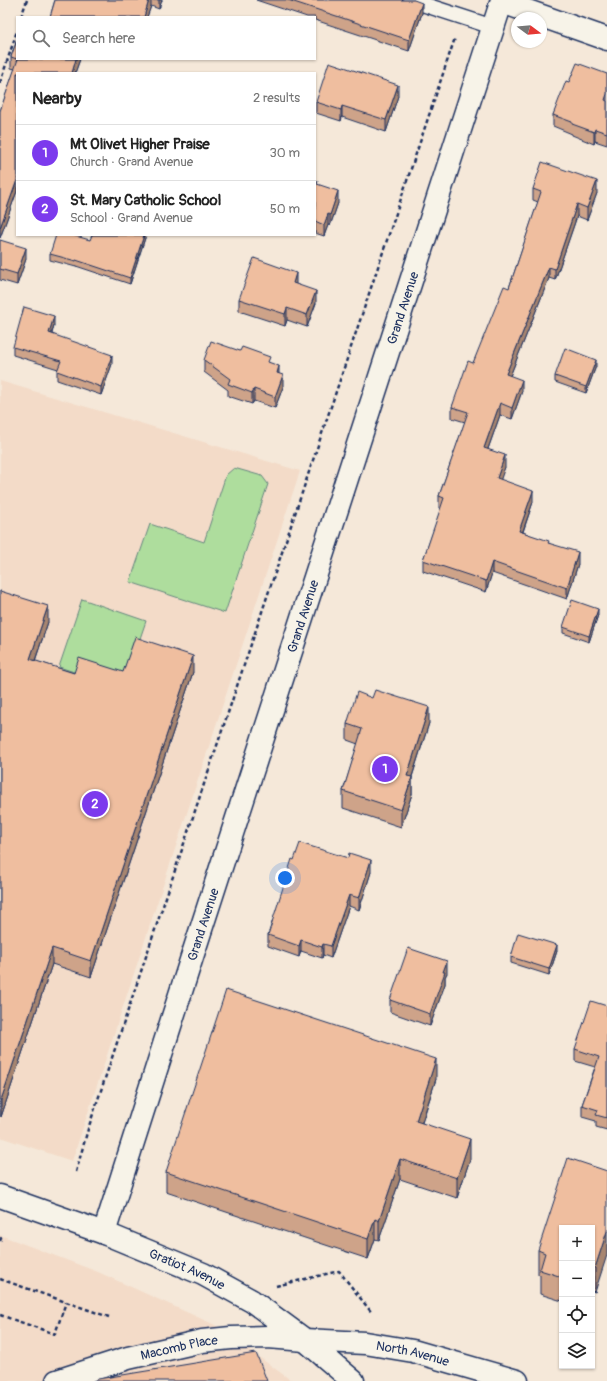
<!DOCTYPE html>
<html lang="en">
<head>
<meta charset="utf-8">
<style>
	body { margin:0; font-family:Pangolin,sans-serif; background:#f2f2f2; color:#222 }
	.controls { position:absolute; right:12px; bottom:12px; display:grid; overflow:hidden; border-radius:0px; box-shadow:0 1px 3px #0004 }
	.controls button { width:36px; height:36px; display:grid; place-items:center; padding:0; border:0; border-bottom:1px solid #e0e0e0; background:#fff; color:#222; font:20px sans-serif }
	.compass { position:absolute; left:511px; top:12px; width:36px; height:36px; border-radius:50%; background:#fff; box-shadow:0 1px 3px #0004; rotate:106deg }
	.you { position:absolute; left:285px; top:878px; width:14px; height:14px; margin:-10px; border:3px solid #fff; border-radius:50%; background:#1a73e8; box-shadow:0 0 0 6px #1a73e833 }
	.badge { display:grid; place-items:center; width:26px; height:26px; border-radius:50%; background:#7c3aed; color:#fff; font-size:13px; font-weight:700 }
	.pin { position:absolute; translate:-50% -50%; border:2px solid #fff; box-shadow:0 1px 4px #0006 }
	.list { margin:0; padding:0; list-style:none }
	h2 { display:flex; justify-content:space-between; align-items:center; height:52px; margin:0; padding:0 16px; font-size:17px }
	h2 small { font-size:13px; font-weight:400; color:#767676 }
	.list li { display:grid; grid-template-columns:26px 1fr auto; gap:12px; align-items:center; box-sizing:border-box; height:56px; padding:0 16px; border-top:1px solid #e0e0e0 }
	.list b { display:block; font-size:15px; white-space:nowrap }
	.list p { margin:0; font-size:13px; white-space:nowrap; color:#767676 }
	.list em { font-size:13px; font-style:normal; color:#767676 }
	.icon { flex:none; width:22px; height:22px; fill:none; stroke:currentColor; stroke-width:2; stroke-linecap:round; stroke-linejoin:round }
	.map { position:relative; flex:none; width:607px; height:1381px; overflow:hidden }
	.search { position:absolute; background:#fff; box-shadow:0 1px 3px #0004; left:16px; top:16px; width:300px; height:44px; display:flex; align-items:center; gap:10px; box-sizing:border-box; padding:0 14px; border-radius:0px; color:#767676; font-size:15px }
	.panel { position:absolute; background:#fff; box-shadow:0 1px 3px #0004; left:16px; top:72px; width:300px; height:164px; border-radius:0px }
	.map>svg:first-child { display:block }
</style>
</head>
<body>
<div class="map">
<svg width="607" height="1381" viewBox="0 0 607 1381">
	<rect width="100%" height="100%" fill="#f5e8d9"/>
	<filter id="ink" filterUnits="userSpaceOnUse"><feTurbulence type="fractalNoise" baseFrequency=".025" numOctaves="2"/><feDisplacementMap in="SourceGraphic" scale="8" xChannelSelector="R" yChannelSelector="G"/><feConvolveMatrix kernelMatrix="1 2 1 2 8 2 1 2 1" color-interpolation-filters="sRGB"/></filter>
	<g filter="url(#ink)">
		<path fill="#f3dbc8" d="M0,381L300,471L72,1161L0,1137Z
			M0,1235L98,1272L215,1325L292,1381H0Z"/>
		<path fill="#aedd9d" stroke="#64867e" d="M234,468L262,476L268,484L225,613L130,582L150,524L204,542L226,475Z
			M82,599L146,621L123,688L59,667Z"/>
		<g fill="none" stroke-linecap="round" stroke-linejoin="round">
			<defs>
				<path id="service" d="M410,0L493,27"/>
				<g id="minor">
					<path d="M502,2L607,39"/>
					<path id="s1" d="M104,1233L192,957L502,0"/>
				</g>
				<g id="tertiary">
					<path id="s2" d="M57,1381L128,1358L202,1341L231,1338L268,1337L305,1340"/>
				</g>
				<g id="secondary">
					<path id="s3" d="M305,1340L365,1343L413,1351L517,1381"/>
				</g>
				<g id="primary">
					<path id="s4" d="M0,1196L104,1233L203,1274L252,1301L305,1340L353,1381"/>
				</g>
			</defs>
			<use href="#service" stroke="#1b2f5e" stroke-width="17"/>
			<use href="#minor" stroke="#1b2f5e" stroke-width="25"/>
			<use href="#tertiary" stroke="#1b2f5e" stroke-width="25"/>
			<use href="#secondary" stroke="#1b2f5e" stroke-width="25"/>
			<use href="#primary" stroke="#1b2f5e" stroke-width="25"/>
			<path stroke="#1b2f5e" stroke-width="2.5" stroke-dasharray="4 3" stroke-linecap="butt" d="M21,17L27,0
				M0,83L17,31
				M76,1172L88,1129L455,38
				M0,1241L2,1235
				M0,1279L109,1317
				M276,1286L339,1271L372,1313
				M0,1315L55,1334L66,1302"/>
			<use href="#service" stroke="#f7f3e8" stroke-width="14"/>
			<use href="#minor" stroke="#f7f3e8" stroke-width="22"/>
			<use href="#tertiary" stroke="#f7f3e8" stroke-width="22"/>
			<use href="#secondary" stroke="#f7f3e8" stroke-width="22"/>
			<use href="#primary" stroke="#f7f3e8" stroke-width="22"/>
		</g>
		<path fill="#cea389" stroke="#1b2f5e" d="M55,0H162L159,9L151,6L147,17H50Z
			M256,0H414L422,13L409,51L315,20V17H307Z
			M17,40V59H80L75,73H17V191L0,238V111L15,69L11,68V57Z
			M607,74V145L595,141L594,144L572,135V134L553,126V115L569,82Z
			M398,96L386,132L342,117L341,121L316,113V102Z
			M315,180L318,185L338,203L330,226L328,225L324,236L315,233Z
			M533,189L597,193L587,220L577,216L555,280L549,278L510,376L522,391L512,419L500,415L488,449L505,467L500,479L533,502L523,532L549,543L578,564L567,599L492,573L486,592L423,571V560L441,509L439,508V496L465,422L452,418V407L509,288L538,202L533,200Z
			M146,235L130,284L76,266V267L50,260V254L90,240Z
			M0,240L26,259L17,285L0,280Z
			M296,284L316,303L307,327L287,320L285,326L239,311V299Z
			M54,325L52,334L112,364L101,395L57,380V371L58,369L13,355V347Z
			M204,360L270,363L279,374L283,387L275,408L254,401L252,404L228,396V390L204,372Z
			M596,366L586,393L555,382V376Z
			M0,591L48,622L35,661L74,673L123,672H193L91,977L52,964L1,1117L0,1116Z
			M598,615L589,642L563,633V627Z
			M429,723L412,777V794L401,827L343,808V791L358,744L347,740V724Z
			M294,860L371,872L359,910L349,906L331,958L323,955L322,958L301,951L299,957L268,946V935Z
			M557,951L549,975L511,963V957Z
			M447,973L445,977V984L430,1026L390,1012V1000Z
			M607,1006V1130L596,1127V1121L582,1117V1105L595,1067L575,1061V1049Z
			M436,1079L422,1123L470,1159L457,1198L400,1179L379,1240L375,1239L368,1259L166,1192V1172Z
			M607,1171L595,1292L592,1291V1228H562V1301L540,1294V1275L538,1274V1250Z"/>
		<path fill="#a7856f" stroke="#1b2f5e" d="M149,0H151V6L147,17H144Z
			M159,0H162L159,9Z
			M422,3V13L409,51V40Z
			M76,59H80L75,73H72Z
			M398,85V96L386,132V120Z
			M342,106V117L341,121V110Z
			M595,129V141L594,144V132Z
			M17,180V191L0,238V228Z
			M597,181V193L587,220V208Z
			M338,191V203L330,226V215Z
			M577,204V216L555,280V269Z
			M328,214V225L324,236V225Z
			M144,235H146L130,284V278Z
			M26,248V259L17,285V274Z
			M549,267V278L506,386V374Z
			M296,273V284L293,283Z
			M316,291V303L307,327V315Z
			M287,308V320L285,326V314Z
			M54,316V325L49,342V333Z
			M112,355V364L101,395V387Z
			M596,360V366L586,393V387Z
			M279,366V378L277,373Z
			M283,375V387L275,408V397Z
			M522,380V391L512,419V408Z
			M254,389V401L252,404V393Z
			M500,403V415L484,460V448Z
			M505,455V467L497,490V478Z
			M533,491V502L519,542V531Z
			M578,552V564L567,599V588Z
			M492,562V573L486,592V581Z
			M48,606V622L30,675V659Z
			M598,609V615L589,642V636Z
			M193,656V672L91,977V961Z
			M429,707V723L407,792V776Z
			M412,777V794L401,827V810Z
			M371,860V872L359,910V898Z
			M349,895V906L331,958V946Z
			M301,940V951L299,957V946Z
			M323,944V955L322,958V947Z
			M557,945V951L549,975V969Z
			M52,948V964L1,1117V1100Z
			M447,961V973L445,977V984L430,1026V1014L443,972Z
			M436,1059V1079L416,1140V1121Z
			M470,1139V1159L457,1198V1178Z
			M400,1159V1179L379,1240V1221Z
			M375,1219V1239L368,1259V1239Z
			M607,1231V1255L595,1292V1268Z"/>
		<path fill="#efbe9f" stroke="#1b2f5e" d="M55,0H149L144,17H50Z
			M288,0H414L422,3L409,40Z
			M17,40V59L11,57Z
			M18,59H76L72,73H17V180L0,228V111Z
			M329,62L398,85L386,120L342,106L341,110L316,102Z
			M577,63L607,74V94L605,100L607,101V133L595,129L594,132L572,124V122L553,115L566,81L569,82Z
			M542,162L597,181L587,208L577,204L555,269L549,267L506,374L522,380L512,408L500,403L484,448L505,455L497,478L533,491L519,531L549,541L548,543L578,552L567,588L492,562L486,581L423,560L444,498L439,496L468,412L452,407L468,361L473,363L504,286L509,288L541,192L533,189Z
			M315,180L318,181L317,184L338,191L330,215L328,214L324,225L315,221Z
			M56,235H72L90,240L92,235H144L130,278L76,260V261L50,254Z
			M0,240L26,248L17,274L0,269Z
			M254,258L296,273L293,283L316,291L307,315L287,308L285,314L239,299Z
			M24,307L54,316L49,333L112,355L101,387L57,371L61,361L13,347Z
			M211,341L240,351L242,347L270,357L268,362L279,366L277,373L283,375L275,397L254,389L252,393L228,384L230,379L204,360Z
			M565,348L596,360L586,387L555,376Z
			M0,591L48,606L30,659L74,673L79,658L123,672L135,637L193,656L91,961L52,948L1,1100H0Z
			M572,600L598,609L589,636L563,627Z
			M375,690L429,707L407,776L412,777L401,810L343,791L362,729L347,724L357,692L372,698Z
			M300,843L348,858L349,853L371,860L359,898L349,895L331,946L323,944L322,947L301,940L299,946L268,935L292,859L294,860Z
			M518,933L557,945L549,969L511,957Z
			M408,948L447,961L443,972H445L430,1014L390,1000Z
			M226,990L436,1059L416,1121L470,1139L457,1178L400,1159L379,1221L375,1219L368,1239L166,1172Z
			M591,1001L607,1006V1118L596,1115L598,1110L582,1105L599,1057L575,1049Z
			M568,1158L607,1171V1231L595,1268L592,1267V1228H562V1277L540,1270L545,1253L538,1250Z
			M256,1353L267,1381H93L98,1379Z"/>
	</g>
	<g text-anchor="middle" stroke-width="3" stroke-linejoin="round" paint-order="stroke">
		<g font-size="13" fill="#1b2f5e" stroke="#f7f3e8">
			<text dy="5" stroke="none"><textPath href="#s1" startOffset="972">Grand Avenue</textPath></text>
			<text dy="5" stroke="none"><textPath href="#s1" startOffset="648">Grand Avenue</textPath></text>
			<text dy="5" stroke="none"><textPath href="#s1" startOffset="324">Grand Avenue</textPath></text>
			<text dy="5" stroke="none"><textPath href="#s4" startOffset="201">Gratiot Avenue</textPath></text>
			<text dy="5" stroke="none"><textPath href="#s2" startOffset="127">Macomb Place</textPath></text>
			<text dy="5" stroke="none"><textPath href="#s3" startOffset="109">North Avenue</textPath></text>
		</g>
	</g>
</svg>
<div class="controls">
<button>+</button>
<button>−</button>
<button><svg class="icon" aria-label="locate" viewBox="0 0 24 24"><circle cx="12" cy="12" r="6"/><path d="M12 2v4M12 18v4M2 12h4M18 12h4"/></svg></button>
<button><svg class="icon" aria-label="layers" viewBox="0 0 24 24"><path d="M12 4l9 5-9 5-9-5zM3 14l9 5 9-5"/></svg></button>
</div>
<svg class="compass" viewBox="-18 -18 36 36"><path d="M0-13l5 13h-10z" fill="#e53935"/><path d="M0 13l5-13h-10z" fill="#767676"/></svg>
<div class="you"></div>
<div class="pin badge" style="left:385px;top:769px">1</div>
<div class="pin badge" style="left:95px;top:804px">2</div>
<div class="search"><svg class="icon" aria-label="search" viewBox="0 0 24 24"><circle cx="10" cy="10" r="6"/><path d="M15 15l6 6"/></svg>Search here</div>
<section class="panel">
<h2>Nearby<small>2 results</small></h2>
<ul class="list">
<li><span class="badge">1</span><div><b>Mt Olivet Higher Praise</b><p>Church · Grand Avenue</p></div><em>30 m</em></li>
<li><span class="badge">2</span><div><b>St. Mary Catholic School</b><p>School · Grand Avenue</p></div><em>50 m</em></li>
</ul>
</section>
</div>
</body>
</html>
